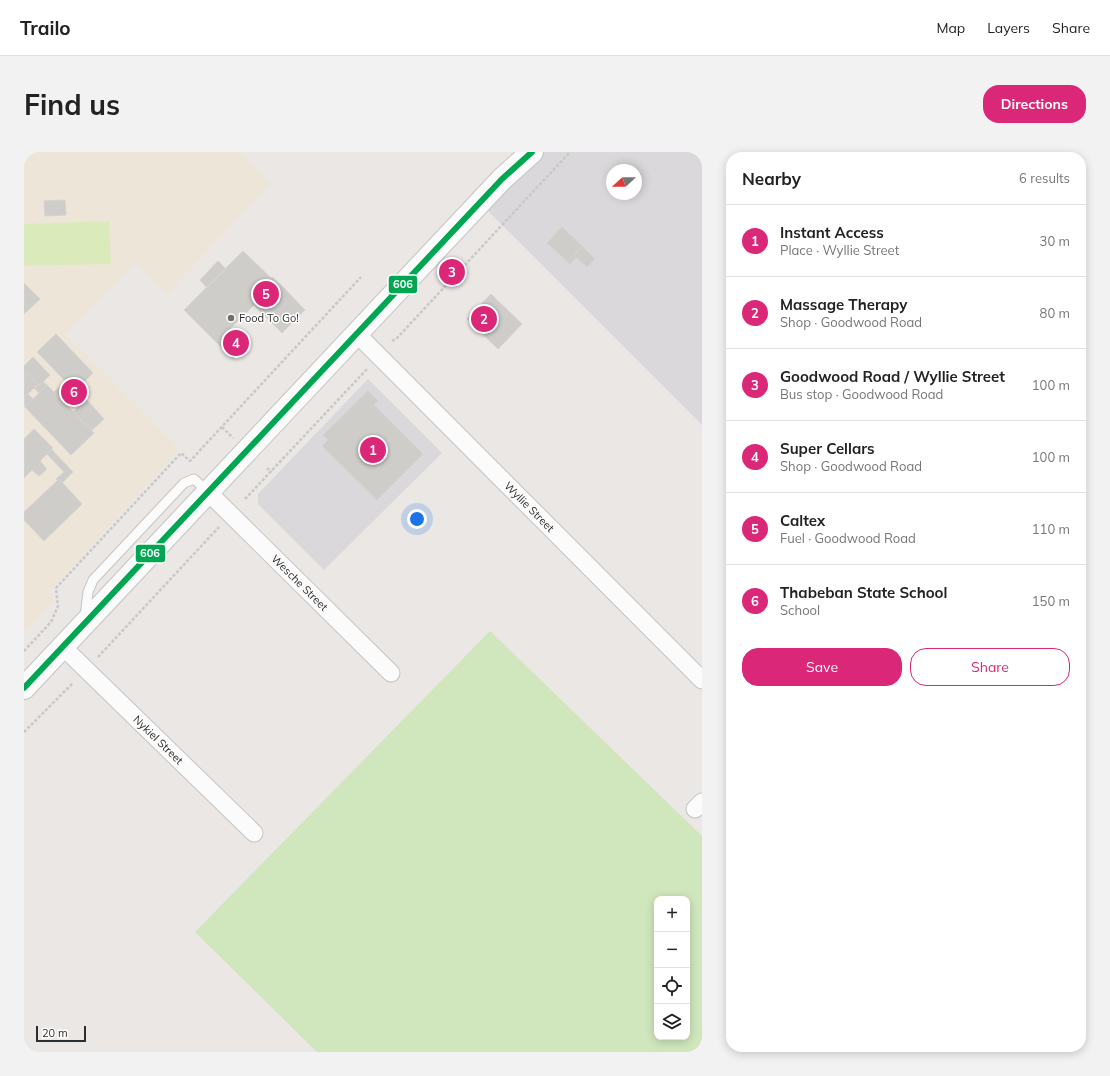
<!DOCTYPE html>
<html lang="en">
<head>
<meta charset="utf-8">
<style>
	body { margin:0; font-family:Mulish,sans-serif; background:#f2f2f2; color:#222 }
	.controls { position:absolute; right:12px; bottom:12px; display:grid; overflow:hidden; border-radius:8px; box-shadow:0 2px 10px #0003 }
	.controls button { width:36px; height:36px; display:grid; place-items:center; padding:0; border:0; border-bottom:1px solid #e0e0e0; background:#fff; color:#222; font:20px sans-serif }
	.compass { position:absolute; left:582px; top:12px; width:36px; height:36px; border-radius:50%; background:#fff; box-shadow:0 2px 10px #0003; rotate:249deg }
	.scale { position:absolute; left:12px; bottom:10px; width:50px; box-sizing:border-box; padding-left:4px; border:2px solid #2d2d2d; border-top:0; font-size:11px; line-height:14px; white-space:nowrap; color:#2d2d2d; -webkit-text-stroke:3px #fff; paint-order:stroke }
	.you { position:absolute; left:393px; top:367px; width:14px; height:14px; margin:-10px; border:3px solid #fff; border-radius:50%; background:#1a73e8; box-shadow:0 0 0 6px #1a73e833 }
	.badge { display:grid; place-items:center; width:26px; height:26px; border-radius:50%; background:#db2777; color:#fff; font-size:13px; font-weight:700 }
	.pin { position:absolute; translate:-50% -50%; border:2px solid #fff; box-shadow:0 1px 4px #0006 }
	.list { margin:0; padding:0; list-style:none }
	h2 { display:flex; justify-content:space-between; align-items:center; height:52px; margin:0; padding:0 16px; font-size:17px }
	h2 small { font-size:13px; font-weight:400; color:#767676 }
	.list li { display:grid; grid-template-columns:26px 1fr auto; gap:12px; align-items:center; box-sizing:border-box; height:72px; padding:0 16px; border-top:1px solid #e0e0e0 }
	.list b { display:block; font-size:15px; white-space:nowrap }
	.list p { margin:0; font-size:13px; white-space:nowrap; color:#767676 }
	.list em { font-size:13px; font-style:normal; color:#767676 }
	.actions { display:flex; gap:8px; padding:12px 16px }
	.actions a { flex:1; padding:9px 0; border:1px solid #db2777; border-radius:16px; text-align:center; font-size:14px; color:#db2777 }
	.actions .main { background:#db2777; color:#fff }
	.icon { flex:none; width:22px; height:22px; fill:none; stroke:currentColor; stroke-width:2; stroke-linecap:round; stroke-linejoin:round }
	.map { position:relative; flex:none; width:678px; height:900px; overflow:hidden; border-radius:16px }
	header { display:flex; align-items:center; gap:24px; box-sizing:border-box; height:56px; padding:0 20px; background:#fff; border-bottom:1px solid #e0e0e0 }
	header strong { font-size:19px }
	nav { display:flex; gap:22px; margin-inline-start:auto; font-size:14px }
	.intro { display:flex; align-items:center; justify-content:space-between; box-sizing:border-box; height:96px; padding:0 24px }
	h1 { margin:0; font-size:28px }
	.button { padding:10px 18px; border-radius:16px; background:#db2777; color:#fff; font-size:14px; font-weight:700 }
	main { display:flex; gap:24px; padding:0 24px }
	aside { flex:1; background:#fff; border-radius:16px; box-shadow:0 2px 10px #0003 }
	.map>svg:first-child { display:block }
</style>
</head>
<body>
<header>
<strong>Trailo</strong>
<nav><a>Map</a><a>Layers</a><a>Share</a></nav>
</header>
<div class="intro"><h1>Find us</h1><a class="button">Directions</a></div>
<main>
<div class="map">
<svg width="678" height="900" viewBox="0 0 678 900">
	<rect width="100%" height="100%" fill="#eae7e4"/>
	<path fill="#dad8db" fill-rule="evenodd" d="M504,0H678V273L456,51ZM588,18H612V42H588Z
		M344,227L418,301L300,418L234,352V342Z"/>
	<path fill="#ede5d8" d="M0,0H217L247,31L143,142L112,110L42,182L156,297L24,441L31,448L0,482Z"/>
	<path fill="#d0e6bc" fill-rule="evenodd" d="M466,479L678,684V900H293L171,780ZM633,747H663V885H633Z"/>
	<path fill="#dbeaba" d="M85,69L87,112L0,114V72Z"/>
	<path fill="#cfcdca" stroke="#d5d3d0" d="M41,48L42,63L21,64L20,49Z
		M538,75L558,94L550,103L553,105L546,112L523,91Z
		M558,94L571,107L563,115L550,103Z
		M219,99L247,126L225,148L230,153L206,177L222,194L209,207L160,158Z
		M194,109L202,117L183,136L176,128Z
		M248,125L259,135L236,159L225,148Z
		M0,131L16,147L0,162Z
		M259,135L281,158L258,181L236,159Z
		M467,142L498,172L474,197L443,167Z
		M32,182L69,221L51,239L13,200Z
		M9,205L26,223L15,234L4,221L0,225V214Z
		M4,221L14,232L0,246V225Z
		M41,229L45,233L34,244L30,240Z
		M19,230L23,233L15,241L10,236Z
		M23,233L70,281L47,303L1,255Z
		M344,239L354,249L350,253L399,302L353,348L298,294L304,288L299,283Z
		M4,242L9,247L1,255L0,245Z
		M62,247L80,267L67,279L49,260Z
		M10,277L29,296L16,309L23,317L15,324L8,318L0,326V287Z
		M27,297L49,320L38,331L32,327L40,320L23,302Z
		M35,327L58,352L20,389L0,368V360Z"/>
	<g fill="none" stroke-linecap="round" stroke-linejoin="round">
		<defs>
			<path id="lane" d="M61,465L64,440L69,428L160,331L170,327L184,340"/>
			<g id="street">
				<path id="s1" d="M333,182L678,528"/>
				<path id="s2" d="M184,340L367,521"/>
				<path id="s3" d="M39,495L230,681"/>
				<path d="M671,657L678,650"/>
			</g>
			<path id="secondary" d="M0,536L478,27L508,0"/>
		</defs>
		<use href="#lane" stroke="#c4c4c4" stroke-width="11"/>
		<use href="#street" stroke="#c4c4c4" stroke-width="19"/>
		<use href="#secondary" stroke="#c4c4c4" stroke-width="24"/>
		<path stroke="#c8c8c8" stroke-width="2.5" stroke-dasharray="3 2" stroke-linecap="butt" d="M368,189L373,186L546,0
			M198,275L209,286
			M243,316L248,320
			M221,347L344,216
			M0,499L27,470L34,454L32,436L157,301L166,309L337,125
			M74,505L195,375
			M0,580L49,531"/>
		<use href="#lane" stroke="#fcfbfb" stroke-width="9"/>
		<use href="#street" stroke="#fcfbfb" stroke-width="17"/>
		<use href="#secondary" stroke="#fcfbfb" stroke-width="22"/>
		<defs>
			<path id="bus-1" d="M0,536L478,27L508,0"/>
		</defs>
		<use href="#bus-1" stroke="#fff" stroke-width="9"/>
		<use href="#bus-1" stroke="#00a651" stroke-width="6"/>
	</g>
	<circle fill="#6f6e6d" stroke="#fff" stroke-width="1.5" cx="207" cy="166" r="4"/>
	<g text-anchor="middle" stroke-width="3" stroke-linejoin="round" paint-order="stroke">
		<g font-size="11" fill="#2d2d2d" stroke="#fff" text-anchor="start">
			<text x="215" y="170">Food To Go!</text>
		</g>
		<g font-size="11" fill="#2d2d2d" stroke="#fff">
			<text dy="4" stroke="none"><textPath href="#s1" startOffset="244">Wyllie Street</textPath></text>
			<text dy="4" stroke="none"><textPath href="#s2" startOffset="129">Wesche Street</textPath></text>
			<text dy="4" stroke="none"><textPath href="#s3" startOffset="133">Nykiel Street</textPath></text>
		</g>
	</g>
	<g stroke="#fff" stroke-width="1.5">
		<rect x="364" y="123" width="30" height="19" rx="4" fill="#00a651"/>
		<rect x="111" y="392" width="31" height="19" rx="4" fill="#00a651"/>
	</g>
	<g font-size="11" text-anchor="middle" font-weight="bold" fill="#fff">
		<text x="379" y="136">606</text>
		<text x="126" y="405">606</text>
	</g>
</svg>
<div class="controls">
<button>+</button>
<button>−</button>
<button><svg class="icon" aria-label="locate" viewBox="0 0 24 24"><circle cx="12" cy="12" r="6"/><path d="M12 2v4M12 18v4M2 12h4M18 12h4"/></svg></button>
<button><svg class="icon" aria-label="layers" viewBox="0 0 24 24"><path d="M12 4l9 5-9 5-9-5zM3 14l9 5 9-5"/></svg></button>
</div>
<svg class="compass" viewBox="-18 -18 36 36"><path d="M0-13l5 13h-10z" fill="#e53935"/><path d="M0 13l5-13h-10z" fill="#767676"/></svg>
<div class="scale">20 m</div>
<div class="you"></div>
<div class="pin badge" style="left:349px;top:298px">1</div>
<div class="pin badge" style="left:460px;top:167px">2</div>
<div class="pin badge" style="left:428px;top:120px">3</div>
<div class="pin badge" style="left:212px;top:191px">4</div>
<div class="pin badge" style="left:242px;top:142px">5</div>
<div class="pin badge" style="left:50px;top:240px">6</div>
</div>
<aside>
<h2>Nearby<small>6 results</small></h2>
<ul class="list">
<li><span class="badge">1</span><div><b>Instant Access</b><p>Place · Wyllie Street</p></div><em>30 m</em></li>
<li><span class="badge">2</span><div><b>Massage Therapy</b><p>Shop · Goodwood Road</p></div><em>80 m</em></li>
<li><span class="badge">3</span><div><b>Goodwood Road / Wyllie Street</b><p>Bus stop · Goodwood Road</p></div><em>100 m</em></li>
<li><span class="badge">4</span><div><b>Super Cellars</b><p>Shop · Goodwood Road</p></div><em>100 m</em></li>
<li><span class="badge">5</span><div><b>Caltex</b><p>Fuel · Goodwood Road</p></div><em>110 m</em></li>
<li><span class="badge">6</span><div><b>Thabeban State School</b><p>School</p></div><em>150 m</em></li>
</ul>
<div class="actions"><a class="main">Save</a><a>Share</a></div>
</aside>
</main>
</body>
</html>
